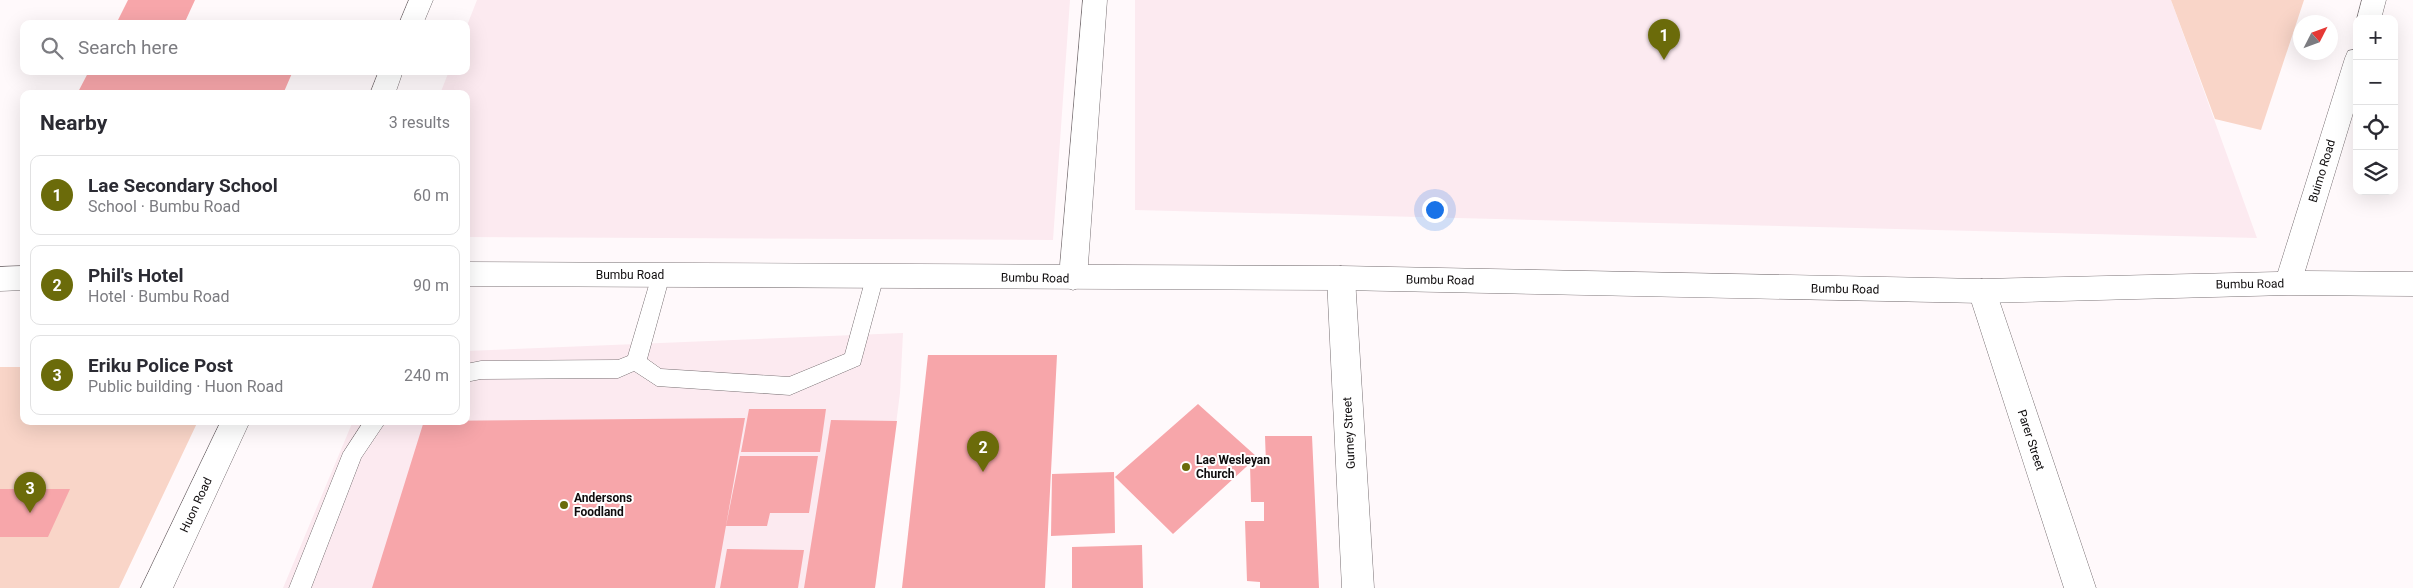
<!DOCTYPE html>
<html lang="en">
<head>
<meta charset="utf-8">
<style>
	body { margin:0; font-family:Roboto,sans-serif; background:#f2f2f3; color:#2b2b33 }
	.controls { position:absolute; right:15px; top:15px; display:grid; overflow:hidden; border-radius:10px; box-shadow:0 5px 20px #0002 }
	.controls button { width:45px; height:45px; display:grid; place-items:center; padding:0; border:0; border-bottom:1px solid #e1e1e2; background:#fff; color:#2b2b33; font:25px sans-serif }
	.compass { position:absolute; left:2293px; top:15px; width:45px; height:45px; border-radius:50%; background:#fff; box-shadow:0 5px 20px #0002; rotate:48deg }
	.you { position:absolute; left:1434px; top:209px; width:18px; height:18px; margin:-12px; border:4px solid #fff; border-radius:50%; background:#1a73e8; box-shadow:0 0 0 8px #1a73e833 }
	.badge { display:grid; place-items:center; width:32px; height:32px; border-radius:50%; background:#6b6b0a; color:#fff; font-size:16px; font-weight:700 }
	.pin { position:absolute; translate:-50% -41px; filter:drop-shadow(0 1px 2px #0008) }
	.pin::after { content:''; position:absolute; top:26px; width:18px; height:15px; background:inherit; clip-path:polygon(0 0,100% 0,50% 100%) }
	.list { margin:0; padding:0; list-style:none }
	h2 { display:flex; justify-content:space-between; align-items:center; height:65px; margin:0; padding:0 20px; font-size:21px }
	h2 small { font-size:16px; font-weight:400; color:#7c7c81 }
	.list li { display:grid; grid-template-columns:32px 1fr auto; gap:15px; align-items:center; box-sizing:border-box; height:80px; margin:0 10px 10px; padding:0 10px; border:1px solid #e1e1e2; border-radius:10px }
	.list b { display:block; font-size:19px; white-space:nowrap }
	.list p { margin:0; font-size:16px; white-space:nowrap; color:#7c7c81 }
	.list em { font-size:16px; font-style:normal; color:#7c7c81 }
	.icon { flex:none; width:28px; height:28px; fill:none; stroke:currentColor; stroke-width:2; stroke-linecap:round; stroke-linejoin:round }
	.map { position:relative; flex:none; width:2413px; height:588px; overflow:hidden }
	.search { position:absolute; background:#fff; box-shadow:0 5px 20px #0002; left:20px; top:20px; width:450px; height:55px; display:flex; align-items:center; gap:12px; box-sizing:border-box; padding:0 18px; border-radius:10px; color:#7c7c81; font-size:19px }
	.panel { position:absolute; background:#fff; box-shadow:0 5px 20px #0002; left:20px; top:90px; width:450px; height:335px; border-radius:10px }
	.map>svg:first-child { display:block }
</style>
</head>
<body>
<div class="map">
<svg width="2413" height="588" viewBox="0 0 2413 588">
	<rect width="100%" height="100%" fill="#fff9fb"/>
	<path fill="#fceaf0" d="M477,0H1070L1053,240L466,237V94H440L449,71H466V28Z
		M1135,0H2171L2257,238L1135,210Z
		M903,333L900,393L875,588H283L353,421H466V351Z"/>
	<path fill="#f9d5c8" d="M2171,0H2304L2261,130L2215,119Z
		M0,367H24V421H198L119,588H0Z"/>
	<path fill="#f7a6aa" d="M128,0H195L184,24H116Z
		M89,71H293L283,94H77Z
		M928,355H1057L1045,588H902Z
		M1198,404L1257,457L1173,534L1115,477Z
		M749,409H826L820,452H741Z
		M745,418L715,588H372L424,421Z
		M831,420L897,421L875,588H804Z
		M1265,436H1312L1319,588H1260V582L1247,581L1245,521H1264V502H1251L1250,464H1266Z
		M740,456H818L809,513H770L767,526H726Z
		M1114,472L1115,533L1051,536L1052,474Z
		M0,489H70L48,537H0Z
		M1142,545L1143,588H1072V547Z
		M727,549L804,550L798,588H720Z"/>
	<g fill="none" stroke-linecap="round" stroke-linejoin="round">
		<defs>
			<path id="lane" d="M661,267L668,269L670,275L647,359L661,369L789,377L845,354L868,270L875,268L882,270L884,276L860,365L790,395L657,386L634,371L618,378L481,379L466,382V364L481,361L618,360L628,356L652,275L654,269Z
				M364,421H386L361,458L311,588H289L343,453Z"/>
			<path id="street" d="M1083,0H1107L1087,278L1083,286L1073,290L1063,286L1059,278Z
				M1341,266L1351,270L1355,278L1374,588H1342L1327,278L1331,270Z
				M1982,279L1992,283L1996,291L2096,588H2064L1968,291L1972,283Z"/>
			<path id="secondary" d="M409,0H433L423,24H399Z
				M2362,0H2386L2381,19H2357Z
				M2357,49V100L2305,271L2413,272V296L2288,295L1982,303L1341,290L466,286V262L1341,266L1982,279L2278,272L2345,58L2348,51Z
				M379,71H403L395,94H370Z
				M24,266V290L0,291V267Z
				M221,421H250L173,588H141Z"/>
		</defs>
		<use href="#lane" stroke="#787073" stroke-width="1"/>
		<use href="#street" stroke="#787073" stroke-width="1"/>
		<use href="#secondary" stroke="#787073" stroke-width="1"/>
		<use href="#lane" fill="#fff" fill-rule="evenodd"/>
		<use href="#street" fill="#fff" fill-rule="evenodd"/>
		<use href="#secondary" fill="#fff" fill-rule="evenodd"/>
	</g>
	<g fill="#6b6b0a" stroke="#fff" stroke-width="2">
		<circle cx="1186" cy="467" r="5"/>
		<circle cx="564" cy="505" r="5"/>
	</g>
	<g text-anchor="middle" stroke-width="4" stroke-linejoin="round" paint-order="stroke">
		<g font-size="12" fill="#0f0c0d" stroke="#fff">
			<text transform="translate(2322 171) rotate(-73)" y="4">Buimo Road</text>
			<text x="630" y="279">Bumbu Road</text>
			<text transform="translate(1035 278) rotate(1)" y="4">Bumbu Road</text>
			<text transform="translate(1440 280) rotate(1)" y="4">Bumbu Road</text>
			<text transform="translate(2250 284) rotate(-1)" y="4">Bumbu Road</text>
			<text transform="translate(1845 289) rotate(1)" y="4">Bumbu Road</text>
			<text transform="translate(1349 433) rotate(-93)" y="4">Gurney Street</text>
			<text transform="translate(2031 440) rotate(72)" y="4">Parer Street</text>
			<text transform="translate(196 505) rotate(-65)" y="4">Huon Road</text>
		</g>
		<g font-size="12" font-weight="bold" fill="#0f0c0d" stroke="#fff" text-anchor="start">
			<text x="1196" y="464">Lae Wesleyan<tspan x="1196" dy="14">Church</tspan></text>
			<text x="574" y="502">Andersons<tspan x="574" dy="14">Foodland</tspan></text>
		</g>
	</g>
</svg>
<div class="controls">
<button>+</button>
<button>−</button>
<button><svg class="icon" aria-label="locate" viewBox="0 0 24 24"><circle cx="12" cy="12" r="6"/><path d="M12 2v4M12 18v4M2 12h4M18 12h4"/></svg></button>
<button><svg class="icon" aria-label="layers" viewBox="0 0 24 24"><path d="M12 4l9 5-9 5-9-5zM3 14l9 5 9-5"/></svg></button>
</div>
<svg class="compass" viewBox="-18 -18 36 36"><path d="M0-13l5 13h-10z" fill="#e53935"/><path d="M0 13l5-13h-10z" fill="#7c7c81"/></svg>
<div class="you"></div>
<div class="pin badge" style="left:1664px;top:60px">1</div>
<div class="pin badge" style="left:983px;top:472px">2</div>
<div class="pin badge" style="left:30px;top:513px">3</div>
<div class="search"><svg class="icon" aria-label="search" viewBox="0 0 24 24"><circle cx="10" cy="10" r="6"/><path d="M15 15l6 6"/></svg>Search here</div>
<section class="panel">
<h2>Nearby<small>3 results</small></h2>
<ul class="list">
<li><span class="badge">1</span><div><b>Lae Secondary School</b><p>School · Bumbu Road</p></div><em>60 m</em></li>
<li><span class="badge">2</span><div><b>Phil's Hotel</b><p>Hotel · Bumbu Road</p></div><em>90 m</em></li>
<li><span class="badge">3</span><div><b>Eriku Police Post</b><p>Public building · Huon Road</p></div><em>240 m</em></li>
</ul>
</section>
</div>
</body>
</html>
